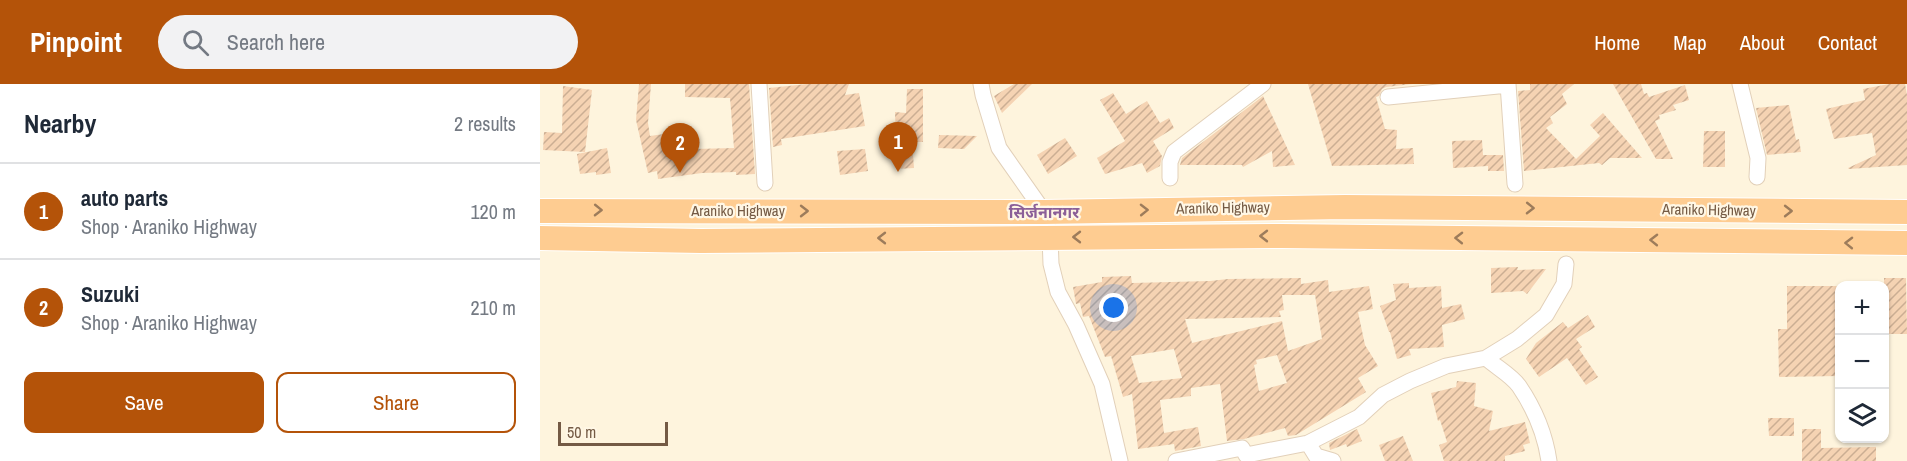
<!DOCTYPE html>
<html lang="en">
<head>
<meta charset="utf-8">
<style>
	body { margin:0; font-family:"Archivo Narrow","Noto Sans Devanagari",sans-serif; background:#f2f2f3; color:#1f2937 }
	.controls { position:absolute; right:18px; bottom:18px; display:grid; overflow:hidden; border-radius:12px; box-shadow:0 2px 4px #0004 }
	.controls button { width:54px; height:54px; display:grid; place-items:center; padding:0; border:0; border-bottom:2px solid #e0e1e3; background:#fff; color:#1f2937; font:30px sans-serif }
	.scale { position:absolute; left:18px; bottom:15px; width:110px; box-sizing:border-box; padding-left:6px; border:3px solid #745a44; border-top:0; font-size:16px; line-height:21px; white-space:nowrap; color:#745a44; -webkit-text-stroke:4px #fff7e5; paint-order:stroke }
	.you { position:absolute; left:574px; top:224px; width:21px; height:21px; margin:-15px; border:4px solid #fff; border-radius:50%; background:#1a73e8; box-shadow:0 0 0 9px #1a73e833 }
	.badge { display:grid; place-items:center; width:39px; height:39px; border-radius:50%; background:#b45309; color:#fff; font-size:20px; font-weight:700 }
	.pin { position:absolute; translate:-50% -50px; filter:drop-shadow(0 2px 3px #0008) }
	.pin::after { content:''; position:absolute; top:32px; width:21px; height:18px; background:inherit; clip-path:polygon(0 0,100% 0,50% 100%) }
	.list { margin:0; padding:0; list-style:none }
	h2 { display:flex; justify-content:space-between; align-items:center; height:78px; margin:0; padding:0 24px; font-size:26px }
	h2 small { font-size:20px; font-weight:400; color:#747a83 }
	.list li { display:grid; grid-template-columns:39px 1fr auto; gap:18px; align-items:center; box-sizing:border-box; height:96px; padding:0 24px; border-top:2px solid #e0e1e3 }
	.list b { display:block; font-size:22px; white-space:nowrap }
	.list p { margin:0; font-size:20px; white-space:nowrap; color:#747a83 }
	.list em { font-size:20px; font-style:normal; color:#747a83 }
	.actions { display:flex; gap:12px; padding:18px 24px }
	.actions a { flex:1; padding:14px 0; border:2px solid #b45309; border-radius:12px; text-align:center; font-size:21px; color:#b45309 }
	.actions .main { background:#b45309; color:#fff }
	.icon { flex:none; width:33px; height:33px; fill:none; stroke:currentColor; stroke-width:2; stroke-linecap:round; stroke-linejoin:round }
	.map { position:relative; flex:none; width:1367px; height:377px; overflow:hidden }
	header { display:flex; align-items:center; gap:36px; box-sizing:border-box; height:84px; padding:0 30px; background:#b45309; color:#fff }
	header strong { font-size:28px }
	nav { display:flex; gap:33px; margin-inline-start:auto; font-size:21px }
	.search { width:420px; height:54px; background:#f2f2f3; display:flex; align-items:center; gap:15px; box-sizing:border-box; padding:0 21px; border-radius:33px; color:#747a83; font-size:22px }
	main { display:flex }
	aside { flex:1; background:#fff }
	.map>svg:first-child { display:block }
</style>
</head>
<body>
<header>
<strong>Pinpoint</strong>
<div class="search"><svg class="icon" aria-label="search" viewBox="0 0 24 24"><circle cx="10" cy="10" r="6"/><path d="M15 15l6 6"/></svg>Search here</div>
<nav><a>Home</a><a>Map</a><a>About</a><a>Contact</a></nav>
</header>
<main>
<aside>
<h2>Nearby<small>2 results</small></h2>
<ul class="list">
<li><span class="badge">1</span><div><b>auto parts</b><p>Shop · Araniko Highway</p></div><em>120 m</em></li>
<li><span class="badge">2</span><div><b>Suzuki</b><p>Shop · Araniko Highway</p></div><em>210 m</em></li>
</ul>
<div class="actions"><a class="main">Save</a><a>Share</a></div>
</aside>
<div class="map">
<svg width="1367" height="377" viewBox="0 0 1367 377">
	<defs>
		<pattern id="building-hatch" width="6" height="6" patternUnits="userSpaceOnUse" patternTransform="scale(1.5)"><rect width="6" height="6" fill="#f5d3b3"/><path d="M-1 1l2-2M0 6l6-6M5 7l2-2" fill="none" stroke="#cbae93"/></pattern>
	</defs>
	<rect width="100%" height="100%" fill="#fef4dd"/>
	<path fill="url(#building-hatch)" fill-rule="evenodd" d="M99,0H111L108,39L110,52L152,46L154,65L194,64L190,14L145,13V0H209L215,90L196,91V88L162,89L118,95L117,87L108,89L96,36Z
		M267,0H309L305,11L319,9L325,42L241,55L242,61L233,63L229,4Z
		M474,0H492L462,29L454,12Z
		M768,0H872L846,3L842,5L839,12L836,13L845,45L857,46L856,65L873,64L874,80L792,82Z
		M990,0H1034L1022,10L1027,20L1010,33L1013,39L1006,44L1036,75L1060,52L1050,41L1063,29L1102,74H1070L1062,81L1059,79L984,87L978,7L990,6Z
		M1073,0H1101L1104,10L1107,9L1109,13L1145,1L1149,16L1133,21L1136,26L1119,31L1120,35L1115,37L1133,75H1116Z
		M1349,0H1365L1367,11V81L1309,85L1308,84L1336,71L1332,49L1294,55L1286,25L1325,16L1323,5Z
		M23,2L52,6L45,68L3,66L4,48L22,49Z
		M367,5H383V58H372L374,84L357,85L355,28L366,29Z
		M573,9L586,30L607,17L620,39L629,34L634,44L613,57L622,72L620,82L607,89L602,79L565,90L557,74L585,57L560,16Z
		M723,12L755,81L733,83L732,67L703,83L702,81H640L642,74Z
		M1249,21L1256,56L1259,55L1261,68L1227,71L1216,24Z
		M1164,47H1185V83H1163Z
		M399,51L437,52L424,65L398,64Z
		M525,54L537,72L508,90L497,71Z
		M942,56L943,71H963L964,87H948V82L913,84L912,57Z
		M67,64L71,89L56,91V88L40,90L37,70Z
		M325,65L328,87L300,91L297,67Z
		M978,183L977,186L1006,185L987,210L983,207L951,209V184Z
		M591,192L592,199L670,197L688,195L761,194V200L788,196L789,208L829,202L833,225L818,228L825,261L838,282L818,294L826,308L756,351L748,352L745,344L704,355L687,357L680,300L651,304V312L620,316L624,349L658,343L661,362L635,367L634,360L598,365L592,310L583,313L571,272L565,273L549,232L543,233L540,219L536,220L533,203L562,198V193ZM742,211H775L782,255L748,267L742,237L652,259L645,235L741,233L739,227L744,226ZM634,265L642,294L599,299L591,272ZM737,271L747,299L719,307L714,281L717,280L716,276Z
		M1344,194H1366L1367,250H1344Z
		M869,199V204L901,202L902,224L921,220L925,235L902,241L904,263L869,265L871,271L857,275L850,248H849L840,222L856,216L853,200Z
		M1247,202H1299V292L1239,293L1238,245H1247Z
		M1048,231L1055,243L1036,255L1042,263L1039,265L1058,293L1046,301L1027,274L999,293L986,275L996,259L1023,238L1028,244Z
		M917,297L936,299L934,322L953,327L949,347L985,338L990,359L983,361L985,367L965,372V377H904L899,361L907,358L900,336L898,337L891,309L916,303Z
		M1228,334H1254V352H1229Z
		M817,345L822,357L807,363L806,360L790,366L789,359Z
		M1262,345H1281V364L1336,363V377H1262Z
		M863,352L873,377H845L839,361Z"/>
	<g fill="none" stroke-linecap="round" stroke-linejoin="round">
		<defs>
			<path id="minor" d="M219,0L225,99
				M441,0L443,11L459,64L504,128L510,153L511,180L518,208L536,241L562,300L580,377
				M968,0L975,100
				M1200,0L1218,74L1217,93
				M848,13L968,1
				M630,94V78L634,68L723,0
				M946,274C956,283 971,291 979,302C994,324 1005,350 1009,377
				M768,359L776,372L793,377
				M636,377L702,364L706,371L768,359L819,333L843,311L870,297L906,282L946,274L977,255L1006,231L1024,200L1026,180"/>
			<path id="trunk" d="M0,127L504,128L805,123L1367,128
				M0,154L161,157L742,152L1367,159"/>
		</defs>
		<use href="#minor" stroke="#e2d0b9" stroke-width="17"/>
		<use href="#trunk" stroke="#fff" stroke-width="26"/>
		<use href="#minor" stroke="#fff" stroke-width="15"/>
		<use href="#trunk" stroke="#fecc91" stroke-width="24"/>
	</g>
	<defs><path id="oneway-chevron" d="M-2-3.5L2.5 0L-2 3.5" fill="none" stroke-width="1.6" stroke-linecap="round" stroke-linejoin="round" transform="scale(1.5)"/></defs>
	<g stroke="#9d7c5b">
		<use href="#oneway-chevron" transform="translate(990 124) rotate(1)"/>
		<use href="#oneway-chevron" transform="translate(58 126) rotate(1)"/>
		<use href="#oneway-chevron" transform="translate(604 126) rotate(-1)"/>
		<use href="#oneway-chevron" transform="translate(264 127)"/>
		<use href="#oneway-chevron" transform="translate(1248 127)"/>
		<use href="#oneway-chevron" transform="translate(724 152) rotate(180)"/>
		<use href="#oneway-chevron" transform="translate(537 153) rotate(-180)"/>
		<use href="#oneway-chevron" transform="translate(342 154) rotate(180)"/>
		<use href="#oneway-chevron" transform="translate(919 154) rotate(-179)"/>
		<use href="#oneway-chevron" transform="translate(1114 156) rotate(-179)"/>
		<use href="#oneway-chevron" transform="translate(1309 159) rotate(-179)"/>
	</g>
	<g text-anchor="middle" stroke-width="4.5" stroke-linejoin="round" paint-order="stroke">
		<g font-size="15" fill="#745a44" stroke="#fff7e5">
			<text transform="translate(683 124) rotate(-1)" y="5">Araniko Highway</text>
			<text transform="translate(1169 126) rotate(1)" y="5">Araniko Highway</text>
			<text x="198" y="132">Araniko Highway</text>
		</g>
		<g font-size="16" font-weight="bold" fill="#8b5f98" stroke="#fff7e5">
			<text x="504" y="134">सिर्जनानगर</text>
		</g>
	</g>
</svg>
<div class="controls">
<button>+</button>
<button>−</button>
<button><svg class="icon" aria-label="layers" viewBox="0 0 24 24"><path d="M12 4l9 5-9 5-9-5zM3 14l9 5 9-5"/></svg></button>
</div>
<div class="scale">50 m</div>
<div class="you"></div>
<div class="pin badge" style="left:358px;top:88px">1</div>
<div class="pin badge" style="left:140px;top:89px">2</div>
</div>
</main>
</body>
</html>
